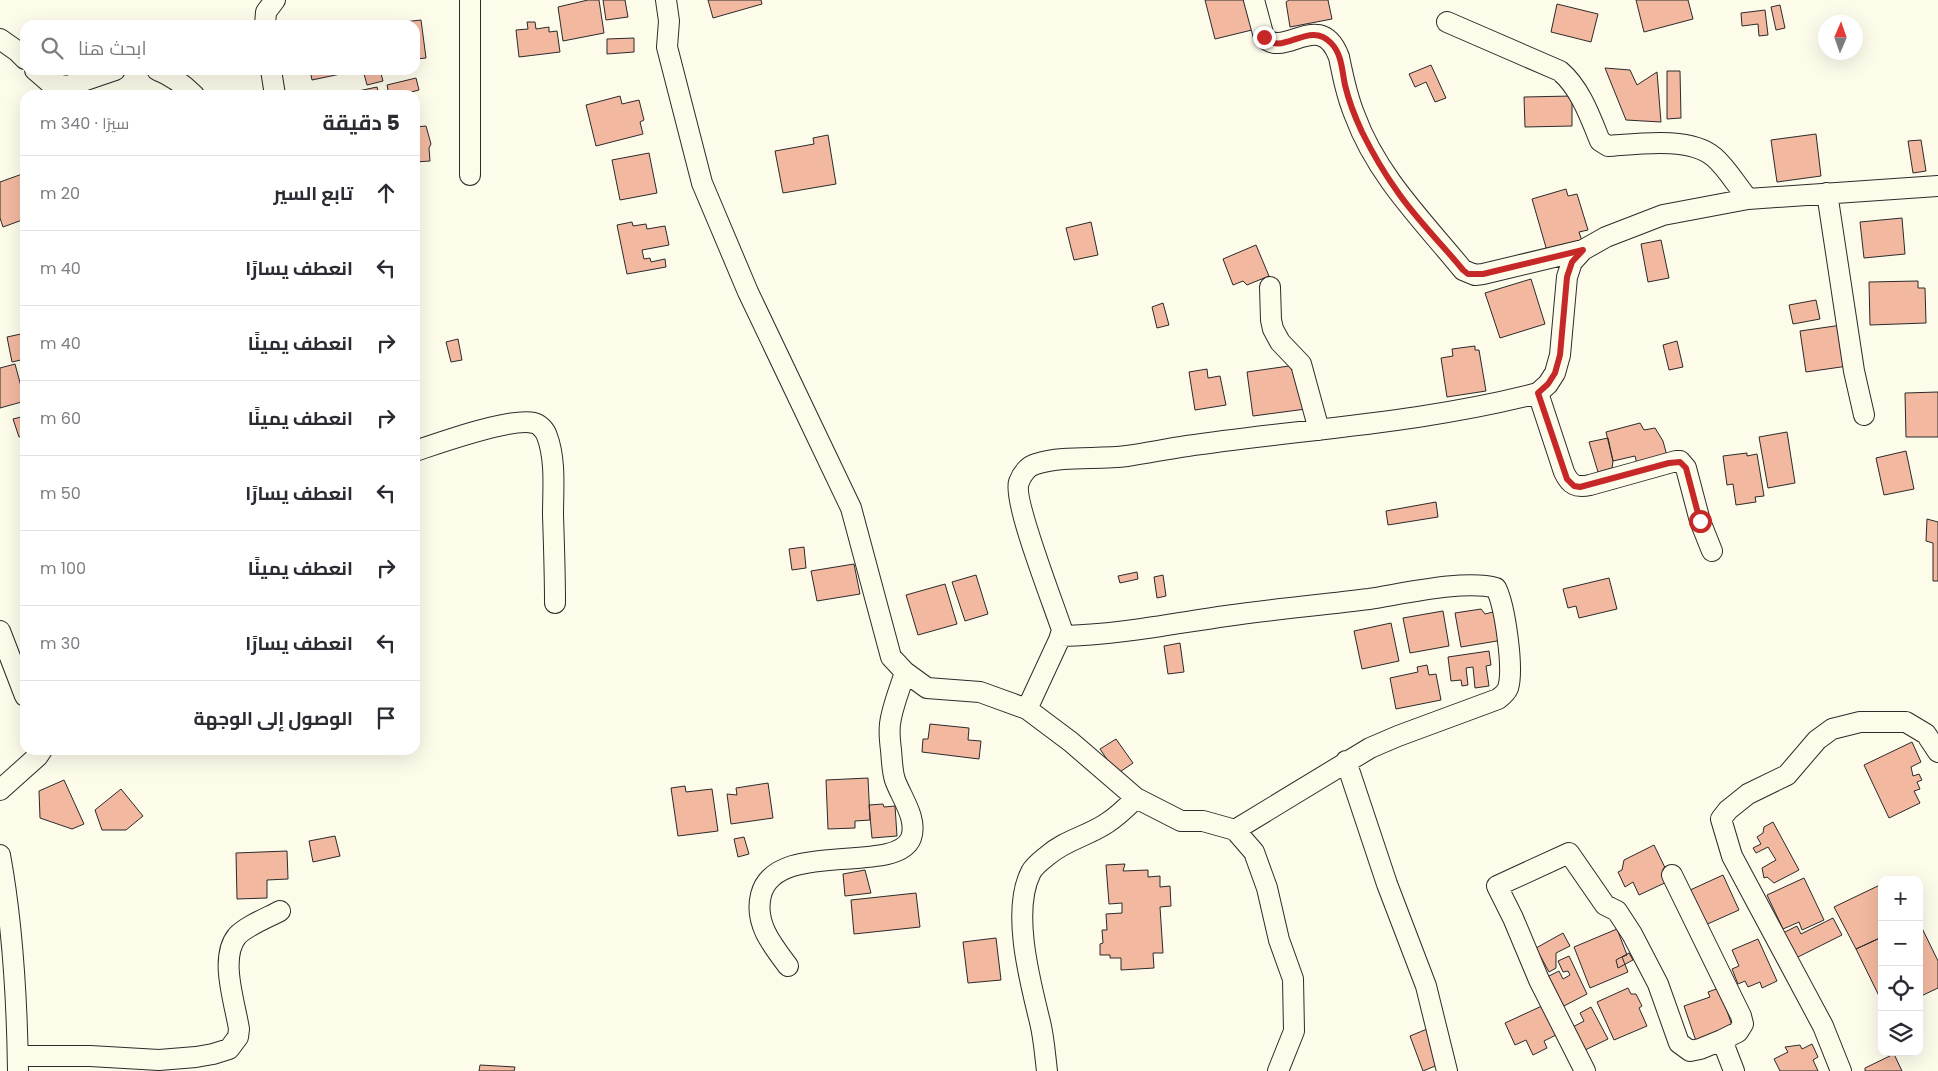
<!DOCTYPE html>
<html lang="ar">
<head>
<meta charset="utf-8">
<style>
	body { margin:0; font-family:Poppins,Cairo,sans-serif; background:#f2f2f3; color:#2b2b33; direction:rtl }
	.controls { position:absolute; right:15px; bottom:15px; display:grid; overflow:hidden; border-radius:10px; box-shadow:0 5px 20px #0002 }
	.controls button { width:45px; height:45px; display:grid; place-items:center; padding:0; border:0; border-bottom:1px solid #e1e1e2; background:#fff; color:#2b2b33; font:25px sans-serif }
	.compass { position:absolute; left:1818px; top:15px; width:45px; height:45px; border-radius:50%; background:#fff; box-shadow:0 5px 20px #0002; rotate:2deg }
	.stop { position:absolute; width:15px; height:15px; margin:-11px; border:4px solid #c62828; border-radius:50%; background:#fff }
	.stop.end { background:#c62828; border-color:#fff; box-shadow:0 1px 5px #0008 }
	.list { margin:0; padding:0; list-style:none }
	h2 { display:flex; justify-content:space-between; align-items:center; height:65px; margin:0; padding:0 20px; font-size:21px }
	h2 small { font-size:16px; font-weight:400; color:#7c7c81 }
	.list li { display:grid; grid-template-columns:32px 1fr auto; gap:15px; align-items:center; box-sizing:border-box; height:75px; padding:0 20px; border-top:1px solid #e1e1e2 }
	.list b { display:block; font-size:19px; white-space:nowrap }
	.list em { font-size:16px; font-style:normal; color:#7c7c81 }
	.icon { flex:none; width:28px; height:28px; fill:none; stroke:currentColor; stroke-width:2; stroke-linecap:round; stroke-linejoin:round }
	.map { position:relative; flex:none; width:1938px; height:1071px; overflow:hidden; direction:ltr }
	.search { position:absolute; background:#fff; box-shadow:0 5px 20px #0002; left:20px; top:20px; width:400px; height:55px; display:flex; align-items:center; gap:12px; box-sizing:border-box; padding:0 18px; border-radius:15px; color:#7c7c81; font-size:19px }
	.panel { position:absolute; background:#fff; box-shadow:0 5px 20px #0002; left:20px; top:90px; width:400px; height:665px; border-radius:15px; direction:rtl }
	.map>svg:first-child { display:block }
</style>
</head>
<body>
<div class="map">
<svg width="1938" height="1071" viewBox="0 0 1938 1071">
	<rect width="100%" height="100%" fill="#fdfbea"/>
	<path fill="#f2b8a0" stroke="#2b2b2b" d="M588,0H599L604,33L563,41L558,7Z
		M603,0H625L628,17L606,20Z
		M708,0H761L762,4L713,18Z
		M1205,0H1244L1252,30L1215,39Z
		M1289,0H1328L1332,19L1290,27L1286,2Z
		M1636,0H1688L1693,19L1644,32Z
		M1557,4L1598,14L1591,42L1551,32Z
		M1780,5L1785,28L1776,30L1771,7Z
		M1765,10L1768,35L1759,36L1758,24L1742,26L1741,13Z
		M421,20L426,58L415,59V25L386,24Z
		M527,22H535L536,29L549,27V32L557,31L560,52L519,57L516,30L528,29Z
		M634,38V52L607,54V39Z
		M1431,65L1446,98L1435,102L1426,82L1415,87L1409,74Z
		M1605,68L1630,70L1637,85L1657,72L1661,122L1626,120Z
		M310,70H349L350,72L312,80Z
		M363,70H380L383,81L367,85Z
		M1667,71H1680L1681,118L1667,119Z
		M416,78L419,90L400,95H389L387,85Z
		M377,87L379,95H349V93Z
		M620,96L622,104L639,100L644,120L640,122L643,134L596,146L586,105Z
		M1572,96V126L1525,127L1524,97Z
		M426,126L431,144L429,148L430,161L415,162V127Z
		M1816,134L1821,176L1777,182L1771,140Z
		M828,135L836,184L783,193L775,151L814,144L813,138Z
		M1921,140L1926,171L1913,173L1908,141Z
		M649,153L657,193L620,200L612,160Z
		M25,173V219L3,227L0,218V182Z
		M1566,189L1568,196L1577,194L1588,230L1579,232L1582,241L1547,251L1532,199Z
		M1902,218L1905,254L1864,258L1860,222Z
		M632,222L633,226L646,224L647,229L665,226L669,245L642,250L644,259L650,258L651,262L665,259L666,267L627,274L617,225Z
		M1091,222L1098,255L1074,260L1066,228Z
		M1661,240L1669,278L1648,282L1641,244Z
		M1256,245L1269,276L1247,285L1243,281L1233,285L1223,259Z
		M1531,279L1545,324L1500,338L1485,293Z
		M1918,281V288H1925L1926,323L1870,325L1869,282Z
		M1816,300L1820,319L1793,324L1789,305Z
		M1163,303L1169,325L1157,328L1152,307Z
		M1842,325L1848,366L1806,372L1800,331Z
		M21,334L25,359L12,362L7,337Z
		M458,339L462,360L451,362L446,342Z
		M1677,341L1683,367L1669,370L1663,345Z
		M1475,346V350H1479L1486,391L1447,397L1441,358L1453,356L1452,349Z
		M15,364L25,401L0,408V368Z
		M1289,366L1302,384L1306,409L1253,416L1247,372Z
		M1207,369L1208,378L1220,376L1226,405L1195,410L1189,372Z
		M1938,392V437H1906L1905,393Z
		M25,416V435L19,437L13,419Z
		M1640,423L1644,430L1655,428L1663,441L1667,456L1637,464L1635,456L1613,461L1606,432Z
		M1787,432L1795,483L1768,488L1759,437Z
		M1608,438L1613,461L1612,468L1598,472L1589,442Z
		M1906,451L1914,489L1884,495L1876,458Z
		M1747,453V456L1757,454L1764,496L1755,497L1756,502L1736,505L1733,484L1727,485L1723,456Z
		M1436,502L1438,517L1388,525L1386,511Z
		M1927,519L1938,522V581H1933V543L1926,541Z
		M804,547L806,568L792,570L789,549Z
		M854,564L860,594L817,601L811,571Z
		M1137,572L1138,579L1120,583L1118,576Z
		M976,575L988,614L965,621L952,582Z
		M1163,575L1166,596L1157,598L1154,577Z
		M1609,578L1617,609L1579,618L1576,606L1568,608L1563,589Z
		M945,584L957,624L918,635L906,595Z
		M1481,609L1485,614L1493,612L1503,640L1461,647L1455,613Z
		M1443,611L1449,646L1410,653L1403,618Z
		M1391,623L1399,661L1362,669L1354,631Z
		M1180,643L1184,672L1168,674L1164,646Z
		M1489,651L1491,665L1486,666L1489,686L1475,688L1473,667L1466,668L1468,685L1462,686L1461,680L1451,681L1448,657Z
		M1427,665L1429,675L1436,674L1441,700L1396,709L1390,678L1418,672L1417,667Z
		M930,724L969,728L968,740L981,741L979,759L922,752L923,739H928Z
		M1116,739L1133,763L1117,774L1100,749Z
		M1912,742L1921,762L1911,767L1913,776L1919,774L1922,780L1917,782L1920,789L1914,791L1920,803L1889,818L1864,765Z
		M868,778L870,820L855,821V828L828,829L826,780Z
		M64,780L84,824L72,829L40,818L39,791Z
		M768,783L773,818L731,824L727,794L737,795L736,788Z
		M685,786L686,792L712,789L718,831L678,836L671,788Z
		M121,789L143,816L126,830H102L95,810Z
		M883,804L884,807L895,806L897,836L872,838L869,805Z
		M1773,822L1799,870L1774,883L1767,877L1764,878L1762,868L1776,860L1768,847L1756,853L1753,848L1761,844L1757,837L1763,833L1764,827Z
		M335,836L340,856L313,862L309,841Z
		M744,837L749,854L738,857L734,839Z
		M1654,845L1671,880L1639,895L1633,882L1625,887L1618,872L1622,870L1624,860Z
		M287,851L288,879L267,880V898L237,899L236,853Z
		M1125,864L1123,871L1148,870V877L1160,876V887L1170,886L1171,906L1160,907L1163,953H1153L1154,968L1121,970V958H1110V955H1100V944L1103,943L1102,930H1107L1106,914L1122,913V903L1109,904L1106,865Z
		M865,870L871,893L845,896L843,874Z
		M1723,875L1739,910L1703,926L1688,891Z
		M1804,878L1824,920L1802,930L1799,922L1783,929L1767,895Z
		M1882,884V937L1856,949L1834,907Z
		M916,893L920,927L854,934L851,900Z
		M1833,918L1842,935L1796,958L1783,933L1797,926L1801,934Z
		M1919,922L1938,961V988L1919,997Z
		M1617,929L1627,955L1622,957L1628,972L1590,988L1574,947Z
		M1563,933L1570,946L1556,953V968L1549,972L1536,948Z
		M1882,937V1002L1856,949Z
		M996,938L1001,980L968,983L963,942Z
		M1758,939L1777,981L1762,988L1760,982L1748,987L1745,981L1738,984L1732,969L1739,966L1732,950Z
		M1629,953L1633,960L1618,968L1616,960Z
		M1569,956L1587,994L1560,1008L1545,978L1559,971L1563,979L1570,975L1568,971L1563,972L1558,961Z
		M1628,988L1631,994H1636L1642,1006L1639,1008L1647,1026L1614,1040L1597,1002Z
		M1719,988L1734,1031L1697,1044L1684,1006L1710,997L1708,992Z
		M1544,1005L1558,1034L1544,1041L1547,1048L1533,1055L1526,1040L1515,1045L1505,1023Z
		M1591,1007L1608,1039L1583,1051L1571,1028L1584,1021L1580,1013Z
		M1432,1027L1445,1062L1423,1071L1410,1036Z
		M1812,1044L1818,1057L1813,1060L1818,1071H1780L1774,1059L1788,1052L1785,1047L1800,1045L1802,1049Z
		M1894,1054L1902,1071H1865V1068Z
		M480,1065L515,1067L514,1071H479Z"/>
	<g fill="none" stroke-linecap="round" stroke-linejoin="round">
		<defs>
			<path id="minor" d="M666,0L669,21L667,47L702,183L748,292L851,508L891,657L905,672L927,688L980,692L1027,709L1071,742L1136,798L1181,821H1203L1235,830L1254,852L1267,888L1279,940L1293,979L1294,1031L1278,1071
				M1254,0L1264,37C1284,60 1320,7 1339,57C1343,77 1347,97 1355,116C1377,176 1424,222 1463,270L1475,275L1483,274L1583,250
				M1447,22L1560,71C1580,88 1590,116 1600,141L1608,146C1637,144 1690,136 1714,157C1727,168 1737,186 1748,199
				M265,25L266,12L275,0
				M0,39L17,51L25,59
				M35,70L50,83L68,86L115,70
				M157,70C172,76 183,84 194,95
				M271,70L275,95
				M470,175V0
				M1827,193L1854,371L1864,415
				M1270,287L1271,320L1273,329L1280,342L1301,364L1319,430
				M1538,393L1564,472C1570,485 1576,488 1590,485L1676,461H1680L1686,468L1700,521L1712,551
				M415,451C439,443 511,417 534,423C539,424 545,430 547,436C556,460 553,490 553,515C554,545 555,574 555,603
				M0,631L25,696
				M1061,636C1117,635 1171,624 1226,616C1274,609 1321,605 1369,599C1402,594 1466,579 1496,588C1505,606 1514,669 1508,688C1506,693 1502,696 1498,699L1398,736L1370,748L1235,830
				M1027,709L1059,640L1062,630C1054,605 1012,499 1019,482C1022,474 1028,466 1036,464C1065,455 1097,460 1127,456C1147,453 1167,449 1187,446C1304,429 1423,423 1538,393L1548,384L1555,373L1560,355L1567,277L1572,262L1583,250L1606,237L1663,215L1748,199L1938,186
				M1346,761L1387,884L1426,986L1447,1071
				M0,790L38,756L42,750
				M0,855C13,926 17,999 18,1071
				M1672,875L1741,1016L1743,1024L1738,1032L1722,1040
				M788,966C772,945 754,923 761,895C775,838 896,876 911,838C918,819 901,797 895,780C892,771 892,760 891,750C890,742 889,732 890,724C892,707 900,689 905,672
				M18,1056H90L159,1060L196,1057L213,1054L229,1049L238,1037L239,1029C235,1003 219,958 237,936C246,926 269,917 280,911
				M1047,1071C1045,1055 1044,1038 1040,1022C1030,981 1011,911 1031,872C1034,866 1042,860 1047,856C1065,840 1088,836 1107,823C1118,816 1127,807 1136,798
				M1585,1071L1539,980L1513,918L1497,886L1569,853L1605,905L1617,911L1632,934L1658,984L1679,1043L1690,1051L1700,1049L1722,1040L1734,1071
				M1841,1071L1823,1026L1732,856L1721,819L1728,810L1748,794L1787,775L1817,740L1832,729L1860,722H1906L1926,734L1938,752"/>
		</defs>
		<use href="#minor" stroke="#2b2b2b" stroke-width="22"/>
		<use href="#minor" stroke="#fdfbea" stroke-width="20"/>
	</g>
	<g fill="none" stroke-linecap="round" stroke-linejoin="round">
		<path stroke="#c62828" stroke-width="6" d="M1264,37C1282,58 1309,19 1331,43C1342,54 1342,71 1345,85C1349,102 1355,117 1362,132C1372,152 1384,173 1397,191C1416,219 1442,244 1463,270L1468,274H1483L1583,250L1572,262L1567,277L1560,355L1555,373L1548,384L1538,393L1567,479L1574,486L1580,487L1669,463L1680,462L1686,468L1700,521"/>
	</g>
</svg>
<div class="controls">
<button>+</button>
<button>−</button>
<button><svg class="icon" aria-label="locate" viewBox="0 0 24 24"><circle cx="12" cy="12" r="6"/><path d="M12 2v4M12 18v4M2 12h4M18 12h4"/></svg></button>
<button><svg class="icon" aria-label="layers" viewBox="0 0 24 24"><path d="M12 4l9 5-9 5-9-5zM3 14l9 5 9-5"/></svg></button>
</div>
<svg class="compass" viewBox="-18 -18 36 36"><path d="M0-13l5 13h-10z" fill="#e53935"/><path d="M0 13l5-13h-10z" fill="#7c7c81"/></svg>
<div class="stop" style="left:1700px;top:521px"></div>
<div class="stop end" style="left:1264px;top:37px"></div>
<div class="search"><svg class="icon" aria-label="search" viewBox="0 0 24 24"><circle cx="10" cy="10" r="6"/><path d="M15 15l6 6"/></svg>ابحث هنا</div>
<section class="panel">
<h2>5 دقيقة<small>سيرًا · 340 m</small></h2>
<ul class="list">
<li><svg class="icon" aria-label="ahead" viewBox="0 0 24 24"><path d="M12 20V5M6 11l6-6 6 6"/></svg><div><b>تابع السير</b></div><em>20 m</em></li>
<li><svg class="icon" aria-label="left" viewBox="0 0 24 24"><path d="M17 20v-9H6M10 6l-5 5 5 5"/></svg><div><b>انعطف يسارًا</b></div><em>40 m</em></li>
<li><svg class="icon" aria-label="right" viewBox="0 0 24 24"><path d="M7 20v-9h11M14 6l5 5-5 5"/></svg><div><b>انعطف يمينًا</b></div><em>40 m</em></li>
<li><svg class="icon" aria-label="right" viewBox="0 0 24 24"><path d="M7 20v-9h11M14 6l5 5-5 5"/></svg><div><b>انعطف يمينًا</b></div><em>60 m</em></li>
<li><svg class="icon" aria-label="left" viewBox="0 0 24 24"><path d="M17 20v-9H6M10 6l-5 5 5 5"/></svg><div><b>انعطف يسارًا</b></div><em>50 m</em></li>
<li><svg class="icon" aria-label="right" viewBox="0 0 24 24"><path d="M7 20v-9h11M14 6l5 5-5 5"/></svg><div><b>انعطف يمينًا</b></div><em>100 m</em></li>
<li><svg class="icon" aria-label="left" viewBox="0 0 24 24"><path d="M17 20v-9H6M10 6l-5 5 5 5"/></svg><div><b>انعطف يسارًا</b></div><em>30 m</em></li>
<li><svg class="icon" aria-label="arrive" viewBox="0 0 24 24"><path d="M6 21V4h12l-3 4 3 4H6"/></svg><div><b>الوصول إلى الوجهة</b></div></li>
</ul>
</section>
</div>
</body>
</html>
